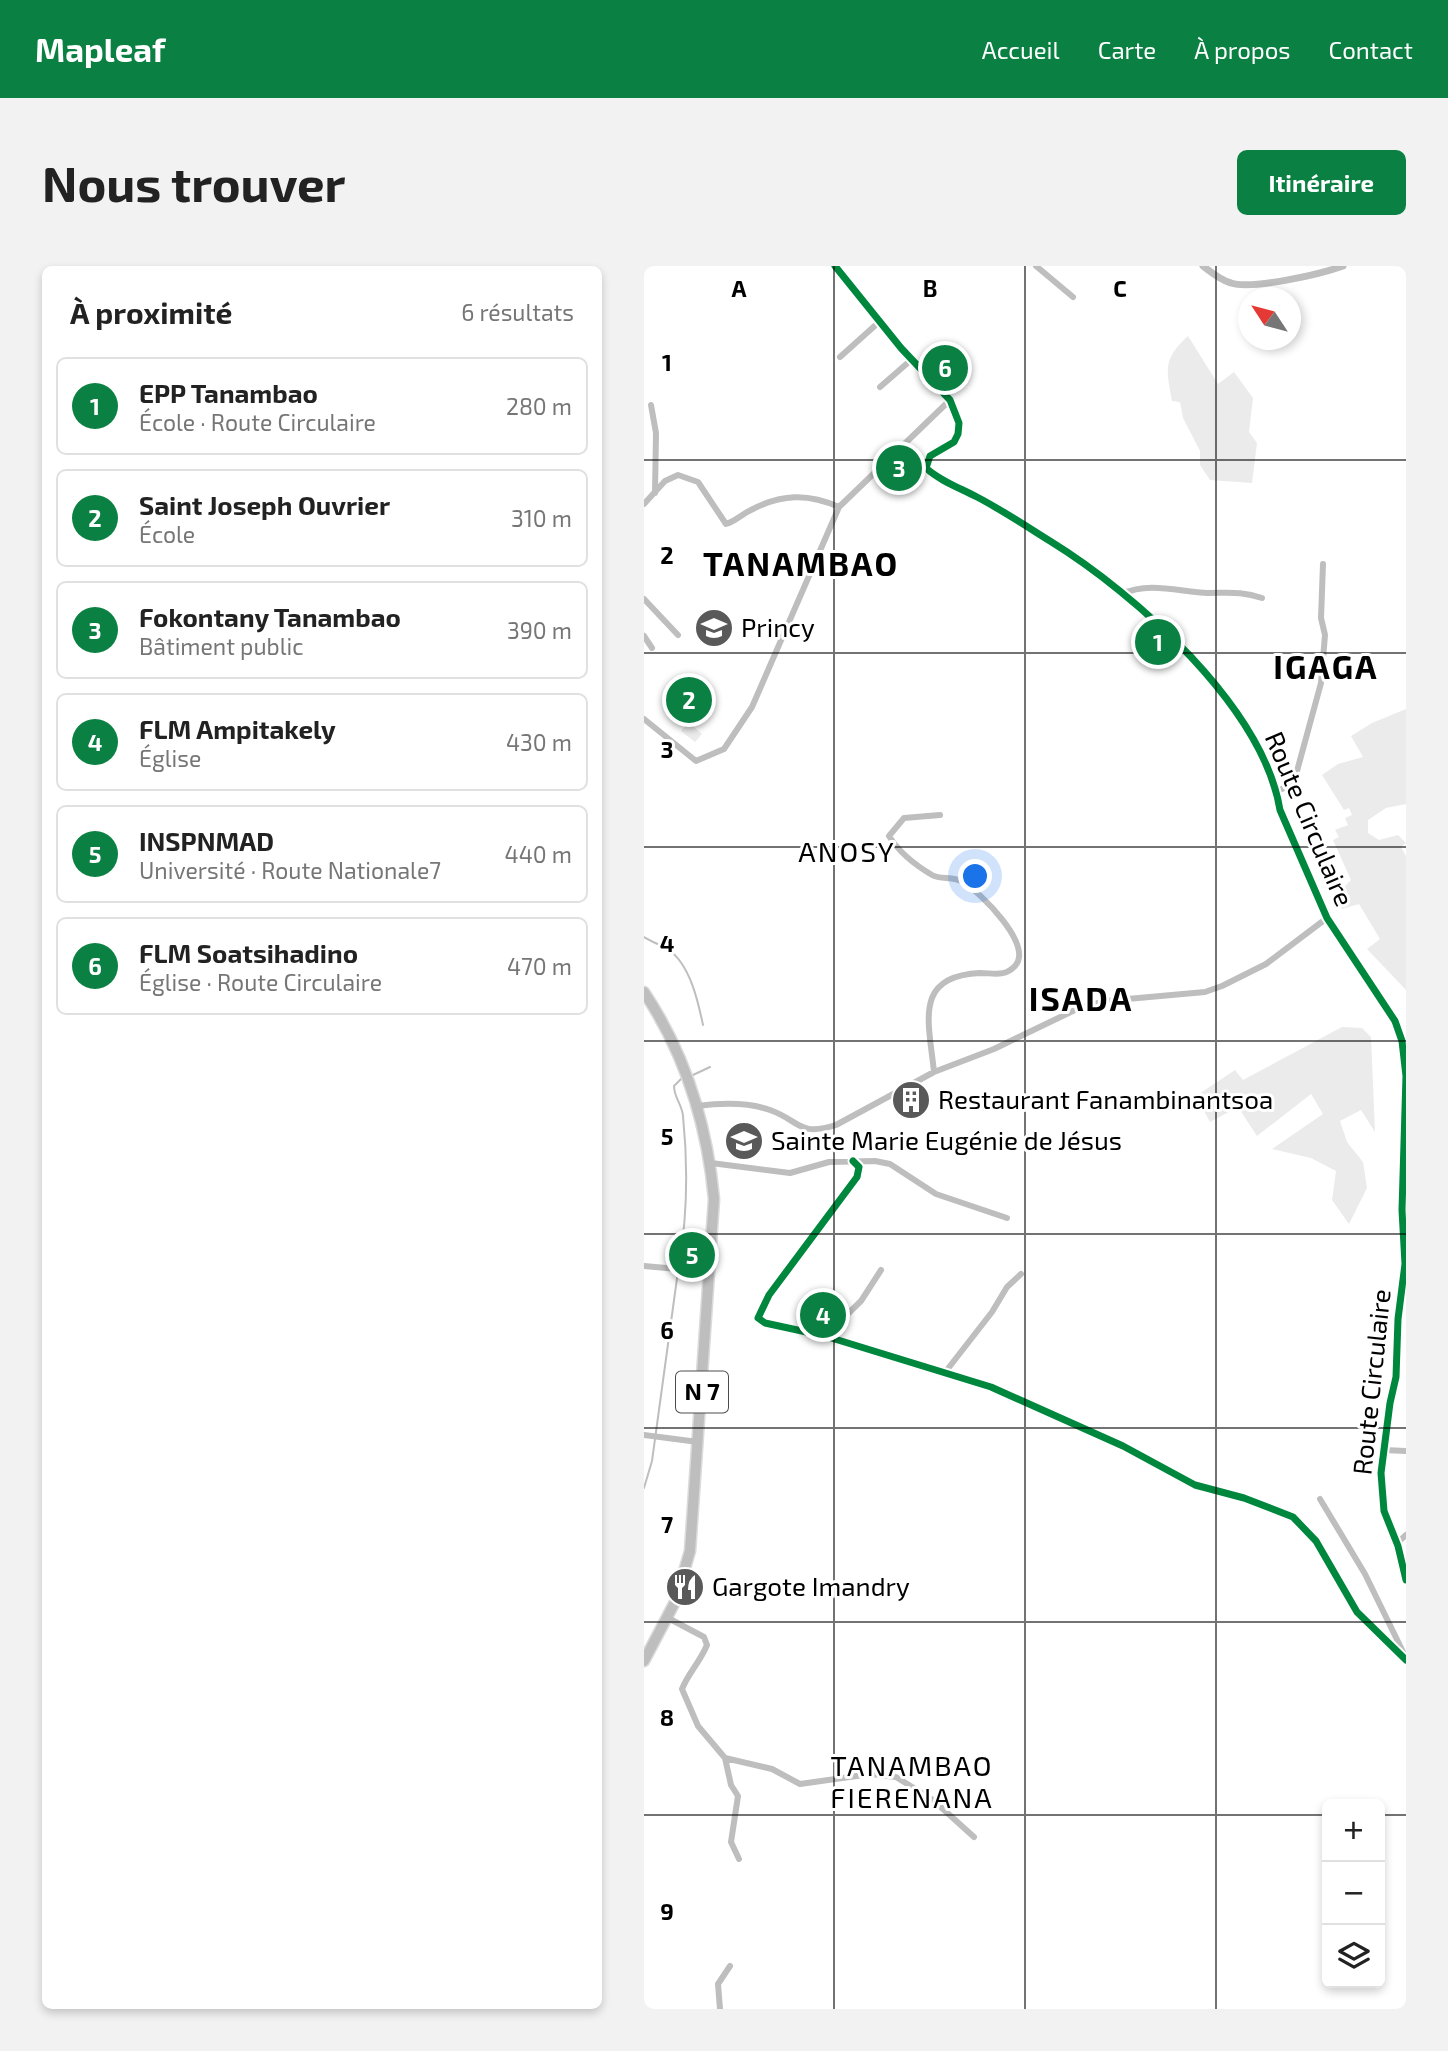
<!DOCTYPE html>
<html lang="fr">
<head>
<meta charset="utf-8">
<style>
	body { margin:0; font-family:"Exo 2",sans-serif; background:#f2f2f2; color:#222 }
	.controls { position:absolute; right:21px; bottom:21px; display:grid; overflow:hidden; border-radius:10px; box-shadow:0 4px 10px #0003 }
	.controls button { width:63px; height:63px; display:grid; place-items:center; padding:0; border:0; border-bottom:2px solid #e0e0e0; background:#fff; color:#222; font:35px sans-serif }
	.compass { position:absolute; left:594px; top:21px; width:63px; height:63px; border-radius:50%; background:#fff; box-shadow:0 4px 10px #0003; rotate:306deg }
	.you { position:absolute; left:332px; top:611px; width:24px; height:24px; margin:-18px; border:5px solid #fff; border-radius:50%; background:#1a73e8; box-shadow:0 0 0 10px #1a73e833 }
	.badge { display:grid; place-items:center; width:46px; height:46px; border-radius:50%; background:#0b8043; color:#fff; font-size:23px; font-weight:700 }
	.pin { position:absolute; translate:-50% -50%; border:4px solid #fff; box-shadow:0 2px 7px #0006 }
	.list { margin:0; padding:0; list-style:none }
	h2 { display:flex; justify-content:space-between; align-items:center; height:91px; margin:0; padding:0 28px; font-size:30px }
	h2 small { font-size:23px; font-weight:400; color:#767676 }
	.list li { display:grid; grid-template-columns:46px 1fr auto; gap:21px; align-items:center; box-sizing:border-box; height:98px; margin:0 14px 14px; padding:0 14px; border:2px solid #e0e0e0; border-radius:10px }
	.list b { display:block; font-size:26px; white-space:nowrap }
	.list p { margin:0; font-size:23px; white-space:nowrap; color:#767676 }
	.list em { font-size:23px; font-style:normal; color:#767676 }
	.icon { flex:none; width:38px; height:38px; fill:none; stroke:currentColor; stroke-width:2; stroke-linecap:round; stroke-linejoin:round }
	.map { position:relative; flex:none; width:762px; height:1743px; overflow:hidden; border-radius:10px }
	header { display:flex; align-items:center; gap:42px; box-sizing:border-box; height:98px; padding:0 35px; background:#0b8043; color:#fff }
	header strong { font-size:33px }
	nav { display:flex; gap:38px; margin-inline-start:auto; font-size:24px }
	.intro { display:flex; align-items:center; justify-content:space-between; box-sizing:border-box; height:168px; padding:0 42px }
	h1 { margin:0; font-size:49px }
	.button { padding:18px 32px; border-radius:10px; background:#0b8043; color:#fff; font-size:24px; font-weight:700 }
	main { display:flex; gap:42px; padding:0 42px }
	aside { flex:1; background:#fff; border-radius:10px; box-shadow:0 4px 10px #0003 }
	.map>svg:first-child { display:block }
</style>
</head>
<body>
<header>
<strong>Mapleaf</strong>
<nav><a>Accueil</a><a>Carte</a><a>À propos</a><a>Contact</a></nav>
</header>
<div class="intro"><h1>Nous trouver</h1><a class="button">Itinéraire</a></div>
<main>
<aside>
<h2>À proximité<small>6 résultats</small></h2>
<ul class="list">
<li><span class="badge">1</span><div><b>EPP Tanambao</b><p>École · Route Circulaire</p></div><em>280 m</em></li>
<li><span class="badge">2</span><div><b>Saint Joseph Ouvrier</b><p>École</p></div><em>310 m</em></li>
<li><span class="badge">3</span><div><b>Fokontany Tanambao</b><p>Bâtiment public</p></div><em>390 m</em></li>
<li><span class="badge">4</span><div><b>FLM Ampitakely</b><p>Église</p></div><em>430 m</em></li>
<li><span class="badge">5</span><div><b>INSPNMAD</b><p>Université · Route Nationale7</p></div><em>440 m</em></li>
<li><span class="badge">6</span><div><b>FLM Soatsihadino</b><p>Église · Route Circulaire</p></div><em>470 m</em></li>
</ul>
</aside>
<div class="map">
<svg width="762" height="1743" viewBox="0 0 762 1743">
	<rect width="100%" height="100%" fill="#fff"/>
	<path fill="#ebebeb" d="M544,70L574,118L590,106L609,132L605,166L613,177L608,217L566,214L556,199V185L539,152L536,136L528,135C522,103 519,93 544,70Z
		M762,443V538L742,542L724,554V567L735,574L754,569L762,577L757,581L762,590V724L723,683L736,673L715,638L698,643L692,629L707,614L689,574L695,571L691,564L704,559L701,552L708,549L705,542L700,544L678,509L694,498L719,491L707,470L728,457Z
		M44,456L58,468L51,476L37,465Z
		M698,761L718,762L727,771L731,866L717,844L696,855L703,876L719,896L723,922L705,958L688,934L692,905L667,892L628,883L679,848L667,828L613,870L594,841L566,856L552,830L591,804L599,814Z"/>
	<g fill="none" stroke-linecap="round" stroke-linejoin="round">
		<path stroke="#bebebe" stroke-width="2" d="M0,671C8,676 17,679 25,684C46,699 54,735 59,759
			M49,809L66,801
			M35,1000C43,952 44,899 39,850C38,838 30,832 30,820L38,812
			M0,1222L8,1195L34,1005"/>
		<defs>
			<path id="primary" d="M0,726C42,789 63,858 70,933L46,1285L31,1336L0,1395"/>
		</defs>
		<use href="#primary" stroke="#dbdbdb" stroke-width="13"/>
		<path stroke="#bebebe" stroke-width="6" d="M392,0L429,31
			M196,91L235,56
			M236,121L267,94
			M7,139L12,167L11,227
			M0,238L21,215L34,209L54,216L82,258C92,255 98,248 107,244C137,228 164,227 195,241
			M478,328C505,315 536,326 564,327C585,327 598,325 618,332
			M0,333L34,369
			M0,370L8,382
			M0,453L52,495L80,483L108,441L195,241L306,134
			M633,525L647,519L653,505L677,417L681,369L677,352L679,298
			M290,806C285,756 269,710 336,707C350,707 361,711 371,700C390,679 336,626 319,616C309,610 297,614 288,609C271,599 255,586 245,570L260,552L296,549
			M53,840C76,837 104,836 126,844C157,855 154,871 192,859L290,806L350,783L433,743L461,735L561,726L578,720L622,698L683,652
			M209,895L215,901L213,911L125,1029L114,1052L121,1057L181,1070L347,1121L479,1180L551,1219L600,1232L649,1251L672,1275L713,1346L762,1394
			M67,897L146,907L185,896L231,895L246,898L292,928L363,952
			M0,1000L66,1006
			M181,1070L217,1035L237,1004
			M299,1109L348,1046L363,1021L377,1008
			M0,1169L54,1176
			M740,1184L762,1185
			M676,1233L721,1308L761,1390
			M753,1277L762,1269
			M24,1352L60,1371L63,1379C56,1396 45,1406 38,1423L54,1460L81,1492L128,1503L156,1518L227,1508L252,1511L289,1534L330,1571
			M81,1492L87,1519L94,1530L87,1576L95,1593
			M76,1743L74,1718L86,1700"/>
		<path stroke="#bebebe" stroke-width="7" d="M191,0L257,82L306,134L315,157L314,168L310,176L286,190L282,202C296,215 316,222 333,231C358,244 382,260 406,275C492,328 619,441 636,544L683,652L751,755L758,775L762,810L758,944L761,998L754,1053L752,1111L746,1137L737,1207L740,1245L754,1280L762,1314
			M559,0C567,6 576,14 587,17C608,24 677,8 699,0"/>
		<use href="#primary" stroke="#bebebe" stroke-width="10"/>
		<defs>
			<path id="cycleway" d="M191,0L257,82L306,134L315,157L314,168L310,176L286,190L282,202C296,215 316,222 333,231C358,244 382,260 406,275C492,328 619,441 636,544L683,652L751,755L758,775L762,810L758,944L761,998L754,1053L752,1111L746,1137L737,1207L740,1245L754,1280L762,1314
				M209,895L215,901L213,911L125,1029L114,1052L121,1057L181,1070L347,1121L479,1180L551,1219L600,1232L649,1251L672,1275L713,1346L762,1394"/>
		</defs>
		<use href="#cycleway" stroke="#fff" stroke-width="11"/>
		<use href="#cycleway" stroke="#00873e" stroke-width="7"/>
	</g>
	<path fill="none" stroke="#000" stroke-width="2" stroke-opacity="0.55" d="M190,0V1743M381,0V1743M572,0V1743M0,194H762M0,387H762M0,581H762M0,775H762M0,968H762M0,1162H762M0,1356H762M0,1549H683M736,1549H762"/>
	<defs>
		<symbol id="school-disc" viewBox="-11 -11 22 22"><circle r="9.5" fill="#595959" stroke="#fff"/><path d="M0-5L7-2L0 1L-7-2ZM-4 1L0 2.5L4 1V4Q0 6-4 4Z" fill="#fff"/></symbol>
		<symbol id="building-disc" viewBox="-11 -11 22 22"><circle r="9.5" fill="#595959" stroke="#fff"/><path d="M-4-6H4V6H1V3H-1V6H-4ZM-2.5-4.3h1.7v1.8h-1.7ZM.8-4.3h1.7v1.8H.8ZM-2.5-1h1.7V.8h-1.7ZM.8-1h1.7V.8H.8Z" fill="#fff"/></symbol>
		<symbol id="restaurant-disc" viewBox="-11 -11 22 22"><circle r="9.5" fill="#595959" stroke="#fff"/><path d="M-5-6h1v4h1v-4h1v4h1v-4h1v5L-1.5 .5V6h-2V.5L-5-1ZM5-6V6H3V1.5H1.5Q1.5-4 5-6Z" fill="#fff"/></symbol>
	</defs>
	<g fill-rule="evenodd">
		<use href="#school-disc" x="48" y="340" width="44" height="44"/>
		<use href="#building-disc" x="245" y="812" width="44" height="44"/>
		<use href="#school-disc" x="78" y="853" width="44" height="44"/>
		<use href="#restaurant-disc" x="19" y="1299" width="44" height="44"/>
	</g>
	<g text-anchor="middle" stroke-width="6" stroke-linejoin="round" paint-order="stroke">
		<rect fill="#fff" stroke="#4c4c4c" stroke-width="2" x="32" y="1105.5" width="52" height="41" rx="5"/>
		<g font-size="24" font-weight="bold" fill="#000">
			<text x="58" y="1134">N 7</text>
		</g>
		<g font-size="26" fill="#000" stroke="#fff" text-anchor="start">
			<text x="97" y="371">Princy</text>
			<text x="294" y="843">Restaurant Fanambinantsoa</text>
			<text x="127" y="884">Sainte Marie Eugénie de Jésus</text>
			<text x="68" y="1330">Gargote Imandry</text>
		</g>
		<g font-size="26" fill="#000" stroke="#fff">
			<text transform="translate(665 553) rotate(67)" y="9">Route Circulaire</text>
			<text transform="translate(728 1116) rotate(-84)" y="9">Route Circulaire</text>
		</g>
		<g font-size="28" letter-spacing="2" fill="#000" stroke="#fff">
			<text x="203" y="596">ANOSY</text>
			<text x="268" y="1510">TANAMBAO<tspan x="268" dy="32">FIERENANA</tspan></text>
		</g>
		<g font-size="33" font-weight="bold" letter-spacing="2" fill="#000" stroke="#fff">
			<text x="157" y="310">TANAMBAO</text>
			<text x="682" y="413">IGAGA</text>
			<text x="437" y="745">ISADA</text>
		</g>
	</g>
	<g font-size="23" text-anchor="middle" font-weight="bold" fill="#000" stroke="#fff" stroke-width="6" stroke-linejoin="round" paint-order="stroke">
		<text x="95" y="31">A</text>
		<text x="286" y="31">B</text>
		<text x="476" y="31">C</text>
		<text x="23" y="105">1</text>
		<text x="23" y="298">2</text>
		<text x="23" y="492">3</text>
		<text x="23" y="686">4</text>
		<text x="23" y="879">5</text>
		<text x="23" y="1073">6</text>
		<text x="23" y="1267">7</text>
		<text x="23" y="1460">8</text>
		<text x="23" y="1654">9</text>
	</g>
</svg>
<div class="controls">
<button>+</button>
<button>−</button>
<button><svg class="icon" aria-label="layers" viewBox="0 0 24 24"><path d="M12 4l9 5-9 5-9-5zM3 14l9 5 9-5"/></svg></button>
</div>
<svg class="compass" viewBox="-18 -18 36 36"><path d="M0-13l5 13h-10z" fill="#e53935"/><path d="M0 13l5-13h-10z" fill="#767676"/></svg>
<div class="you"></div>
<div class="pin badge" style="left:514px;top:376px">1</div>
<div class="pin badge" style="left:45px;top:434px">2</div>
<div class="pin badge" style="left:255px;top:202px">3</div>
<div class="pin badge" style="left:179px;top:1049px">4</div>
<div class="pin badge" style="left:48px;top:989px">5</div>
<div class="pin badge" style="left:301px;top:102px">6</div>
</div>
</main>
</body>
</html>
